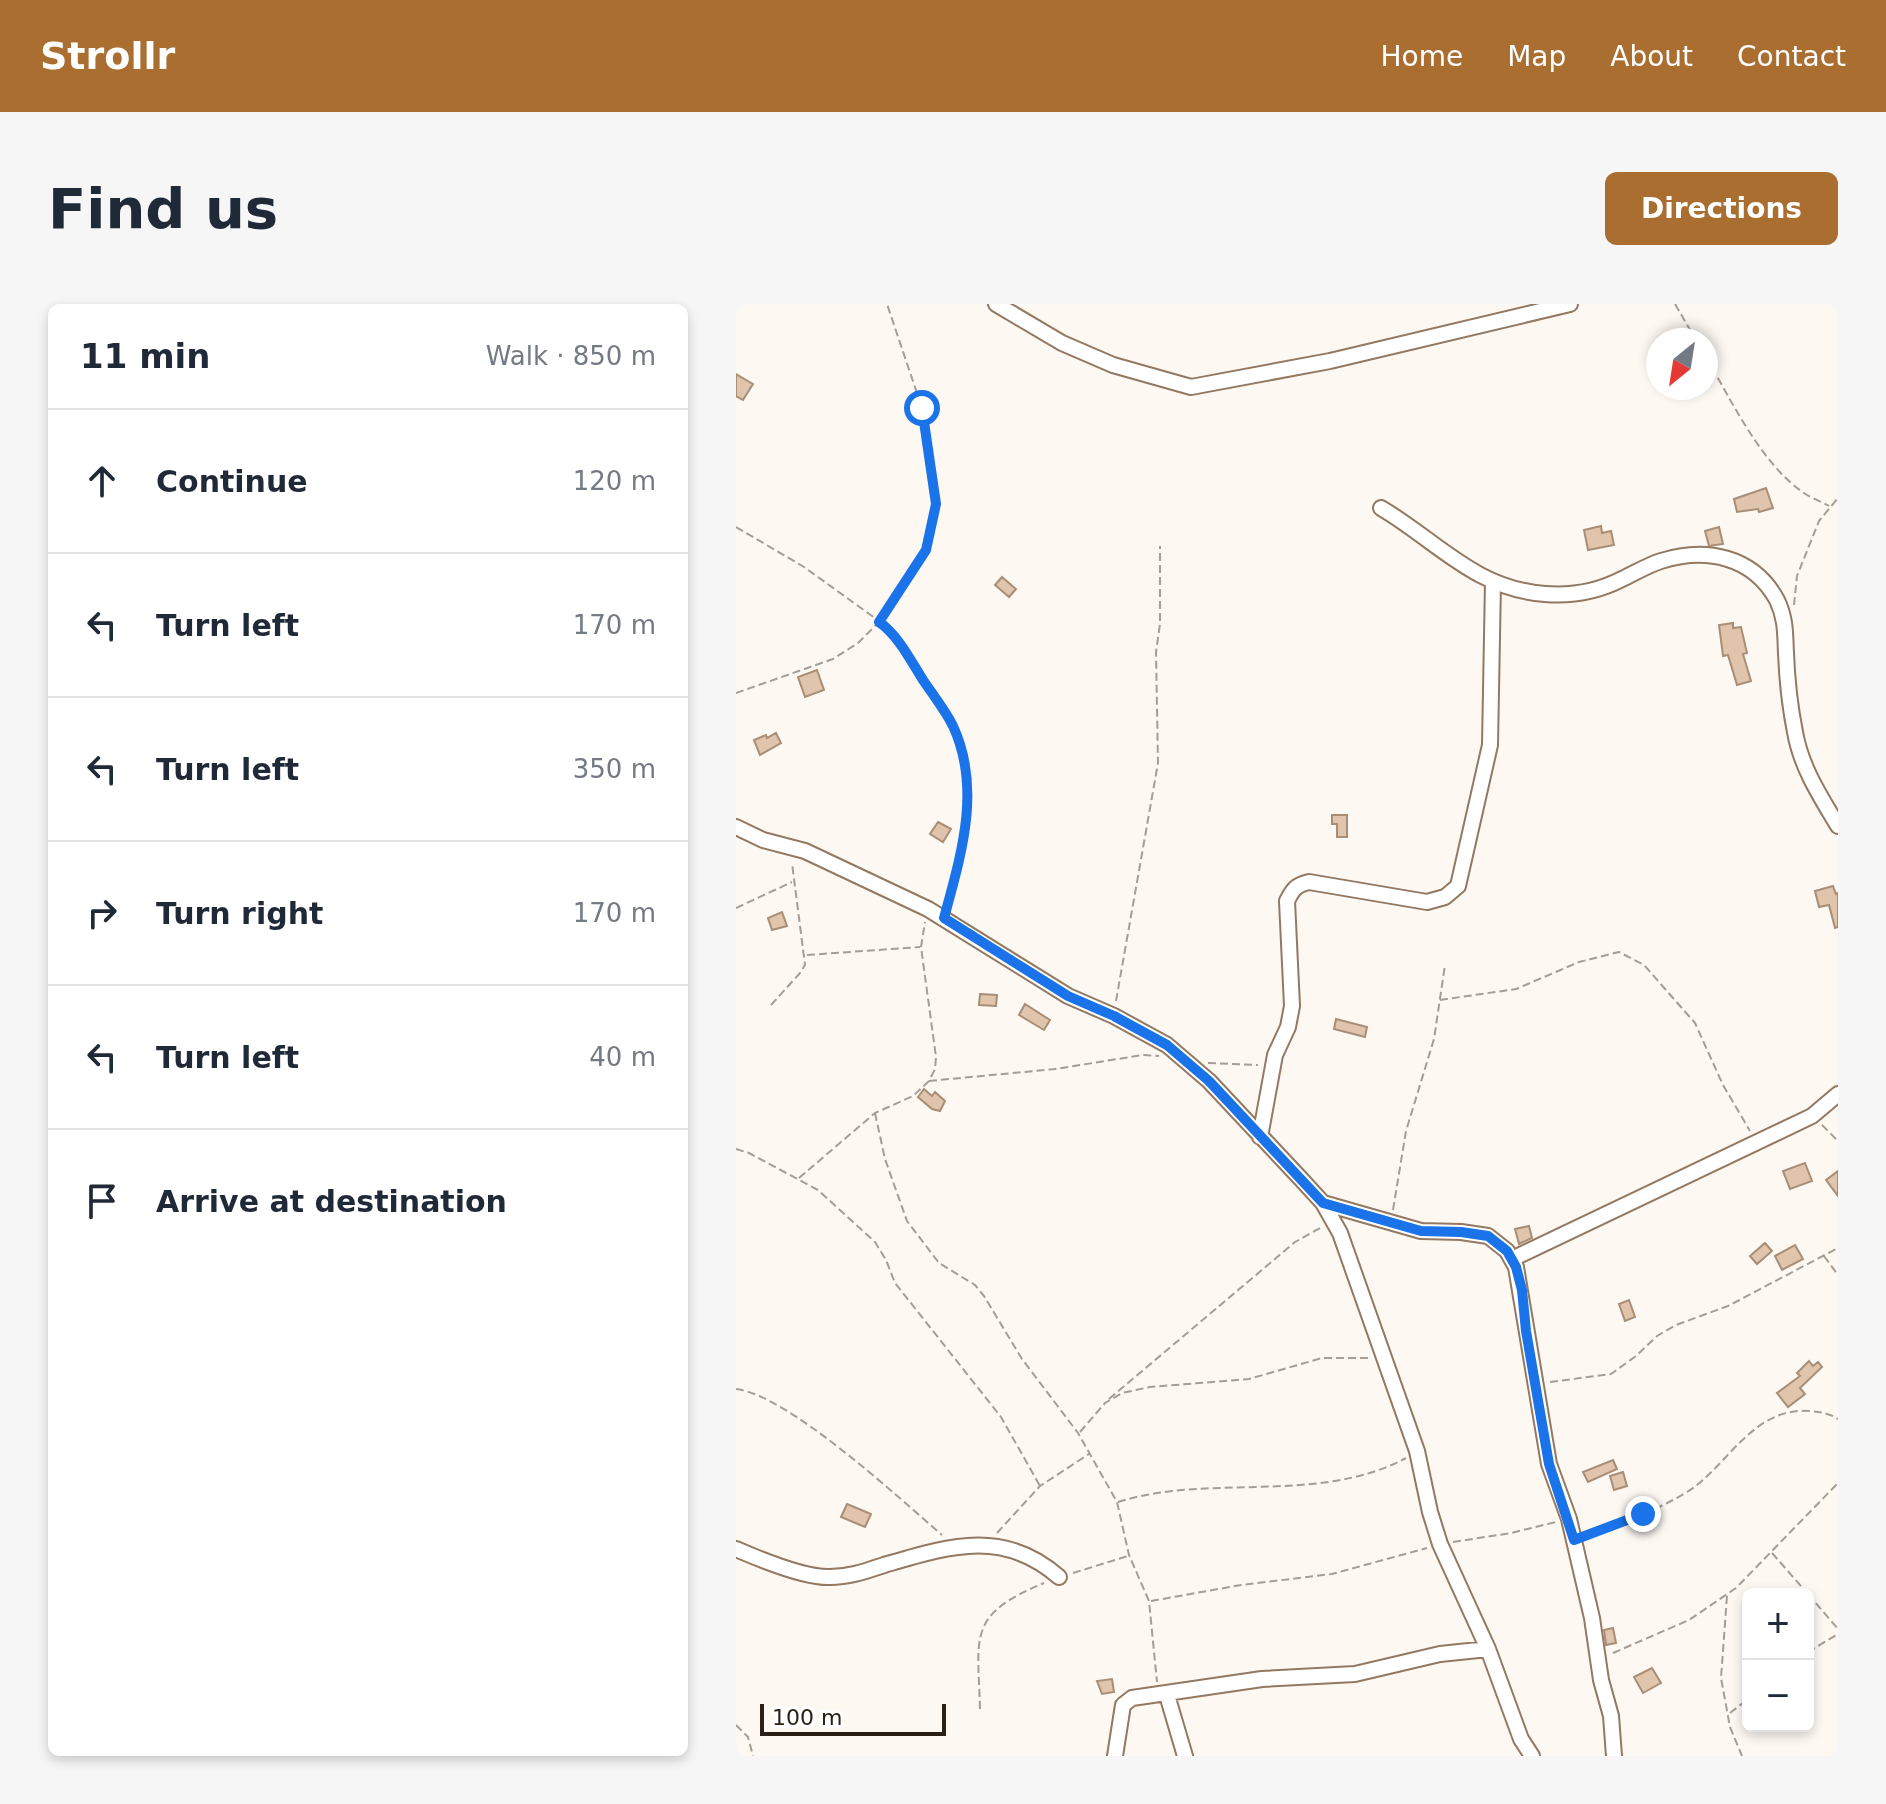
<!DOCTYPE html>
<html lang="en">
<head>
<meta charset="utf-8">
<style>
	body { margin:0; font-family:"DejaVu Sans",sans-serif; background:#f6f6f7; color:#1f2937 }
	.controls { position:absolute; right:24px; bottom:24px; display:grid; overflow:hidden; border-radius:12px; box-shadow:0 4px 12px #0003 }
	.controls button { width:72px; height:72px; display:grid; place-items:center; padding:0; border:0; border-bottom:2px solid #e0e1e3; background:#fff; color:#1f2937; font:40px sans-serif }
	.compass { position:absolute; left:910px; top:24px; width:72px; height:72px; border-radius:50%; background:#fff; box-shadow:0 4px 12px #0003; rotate:210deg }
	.scale { position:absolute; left:24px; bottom:20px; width:186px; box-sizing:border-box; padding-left:8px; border:4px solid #2a2016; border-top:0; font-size:22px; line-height:28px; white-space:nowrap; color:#2a2016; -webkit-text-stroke:6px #fff; paint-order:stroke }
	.stop { position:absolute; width:24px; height:24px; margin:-18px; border:6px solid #1a73e8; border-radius:50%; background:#fff }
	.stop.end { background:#1a73e8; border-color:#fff; box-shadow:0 2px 8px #0008 }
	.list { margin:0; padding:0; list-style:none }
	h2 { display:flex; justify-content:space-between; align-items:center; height:104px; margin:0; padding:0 32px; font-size:34px }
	h2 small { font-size:26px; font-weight:400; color:#747a83 }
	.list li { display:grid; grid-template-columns:52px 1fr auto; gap:24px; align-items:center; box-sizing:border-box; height:144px; padding:0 32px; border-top:2px solid #e0e1e3 }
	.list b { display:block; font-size:30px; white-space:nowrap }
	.list em { font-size:26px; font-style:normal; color:#747a83 }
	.icon { flex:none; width:44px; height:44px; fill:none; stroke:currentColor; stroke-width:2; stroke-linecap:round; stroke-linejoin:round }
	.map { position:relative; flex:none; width:1102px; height:1452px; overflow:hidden; border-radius:12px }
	header { display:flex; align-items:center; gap:48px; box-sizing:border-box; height:112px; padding:0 40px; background:#aa6e31; color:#fff }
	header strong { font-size:38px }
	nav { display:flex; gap:44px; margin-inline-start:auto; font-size:28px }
	.intro { display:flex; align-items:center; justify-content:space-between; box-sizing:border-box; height:192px; padding:0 48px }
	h1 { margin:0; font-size:56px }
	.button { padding:20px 36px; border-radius:12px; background:#aa6e31; color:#fff; font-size:28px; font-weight:700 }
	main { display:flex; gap:48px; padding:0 48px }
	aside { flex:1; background:#fff; border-radius:12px; box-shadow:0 4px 12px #0003 }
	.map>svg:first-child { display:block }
</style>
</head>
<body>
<header>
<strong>Strollr</strong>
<nav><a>Home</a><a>Map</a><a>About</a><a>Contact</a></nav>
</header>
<div class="intro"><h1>Find us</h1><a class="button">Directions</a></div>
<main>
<aside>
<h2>11 min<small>Walk · 850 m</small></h2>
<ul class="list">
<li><svg class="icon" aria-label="ahead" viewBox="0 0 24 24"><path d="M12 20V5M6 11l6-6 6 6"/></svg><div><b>Continue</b></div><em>120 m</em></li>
<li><svg class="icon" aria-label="left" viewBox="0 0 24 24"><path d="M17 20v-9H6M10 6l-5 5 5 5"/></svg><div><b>Turn left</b></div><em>170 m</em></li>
<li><svg class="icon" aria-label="left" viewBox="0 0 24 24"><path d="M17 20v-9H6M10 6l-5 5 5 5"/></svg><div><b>Turn left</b></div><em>350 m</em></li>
<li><svg class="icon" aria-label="right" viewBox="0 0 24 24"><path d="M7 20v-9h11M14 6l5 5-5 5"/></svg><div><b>Turn right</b></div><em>170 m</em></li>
<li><svg class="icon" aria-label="left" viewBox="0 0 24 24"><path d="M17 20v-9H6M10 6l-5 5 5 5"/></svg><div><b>Turn left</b></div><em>40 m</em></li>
<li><svg class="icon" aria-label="arrive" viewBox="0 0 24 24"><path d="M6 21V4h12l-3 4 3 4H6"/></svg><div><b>Arrive at destination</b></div></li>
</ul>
</aside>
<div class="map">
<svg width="1102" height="1452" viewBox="0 0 1102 1452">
	<rect width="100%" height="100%" fill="#fef8f3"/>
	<path fill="#e0c4ac" stroke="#a88e76" stroke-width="2" d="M0,70L17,80L7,96L0,92Z
		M1030,184L1037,204L1023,208L1022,205L1001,208L998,195Z
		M865,222L866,229L875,227L878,241L852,246L848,226Z
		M983,223L987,240L973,242L969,227Z
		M266,273L280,285L273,293L259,281Z
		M997,319V324L1005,323L1011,349L1007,350L1015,377L1001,381L992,351L987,352L983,321Z
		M81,366L88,386L69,393L62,373Z
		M40,429L45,439L24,451L18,436L30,431L31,434Z
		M596,511H611V533H601V520H596Z
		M202,518L215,525L207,538L194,530Z
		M1097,582L1100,590L1102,589V623L1099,624L1093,601L1083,603L1079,587Z
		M46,608L51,622L36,626L32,614Z
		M244,690L261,691L260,702L243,701Z
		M289,700L314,716L308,726L283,711Z
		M600,715L631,723L629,733L598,725Z
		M188,785L196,792L199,788L209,797L204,807L196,805L182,793Z
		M1069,859L1076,877L1054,885L1047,867Z
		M1102,867V892L1090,876Z
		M793,922L796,934L783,940L779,925Z
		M1029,939L1036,947L1021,960L1014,952Z
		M1059,941L1067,955L1046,966L1039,952Z
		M893,996L899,1013L889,1017L883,1000Z
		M1073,1057L1077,1062L1082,1058L1086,1063L1064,1084L1069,1090L1052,1103L1041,1089L1064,1072L1061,1069Z
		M877,1156L881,1165L852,1178L847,1168Z
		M887,1168L891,1182L878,1186L874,1172Z
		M111,1200L135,1210L129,1223L105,1213Z
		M877,1324L880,1339L870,1341L868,1326Z
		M916,1364L925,1379L907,1389L898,1373Z
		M376,1375L378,1388L366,1390L361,1377Z"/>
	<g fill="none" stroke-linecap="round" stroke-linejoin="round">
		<defs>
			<path id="minor" d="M260,0L326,39L377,61L455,83L594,57L834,0
				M645,204C701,237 739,285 809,290C835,292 863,287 886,275C899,269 912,261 925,257C970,243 1017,252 1041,296C1050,315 1049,330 1050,349C1051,375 1054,403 1059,428C1065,463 1084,492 1102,522
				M0,523L27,536L69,547L192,605L332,692L378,712L431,741L473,777L565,875L587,899L604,929L681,1147L694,1208L704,1240L752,1345L785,1435L796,1452
				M524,833L539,751L552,723L556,702L551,597C557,585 560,581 573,578L691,598L709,593L722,582L754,441L757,278
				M587,899L685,927L725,928L752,932L771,947L780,963L813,1160L833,1215L856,1314L865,1376L875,1412L878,1452
				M776,955L1076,812L1102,790
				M0,1245C23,1255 70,1274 94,1273C114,1273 130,1267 148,1261C213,1242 267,1224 323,1273
				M431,1391L449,1452
				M379,1452L387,1401L396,1394L526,1375L619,1370L704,1350L752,1345"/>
		</defs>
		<use href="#minor" stroke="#937962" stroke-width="18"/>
		<path stroke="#a59d96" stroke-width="2" stroke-dasharray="8 4" stroke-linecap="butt" d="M939,0L960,36
			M970,53C995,96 1024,157 1065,187C1073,193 1084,197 1093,202
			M0,223L68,263L150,322L217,422L226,453L233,497L225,552L211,601
			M1058,301L1061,272L1083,217L1102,194
			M0,389L97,355L122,339L143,318L190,246L200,200L186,104L151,0
			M0,604L56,578
			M71,651L184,643
			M704,696L780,685L843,658L883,648L908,661L959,719L987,781L1014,827
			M380,697L422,459L420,348L424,320V242
			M35,701L64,669L69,661L56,559
			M472,759L522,761
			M193,777L319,765L407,751L423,752
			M139,809L149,855L171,917L203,959L239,981L248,992L286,1055L342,1129L381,1198L393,1251L413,1297L421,1378
			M1086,821L1102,837
			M0,845L13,849L82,886L139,938L150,956L159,979L265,1113L304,1182
			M63,874L139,809L177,792L193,777L199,765L200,753L185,643L189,618
			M657,906L670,827L698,735L709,661
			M1088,952L1102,971
			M814,1078L875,1070L900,1052L921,1032L940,1021L992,1002L1102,944
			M0,1085C52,1091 163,1194 206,1231
			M373,1095L559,938L586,923
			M344,1128L369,1099L386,1089L414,1083L513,1075L586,1054H634
			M382,1198C474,1169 582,1201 670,1154
			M261,1229L304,1182L353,1150
			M852,1231C880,1220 911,1210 937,1196C948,1190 960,1183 968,1175C1000,1146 1024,1104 1073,1107C1084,1108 1093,1109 1102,1115
			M717,1238L775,1229L820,1218
			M1036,1249L1072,1290
			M337,1269L392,1252
			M1072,1290L1102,1325
			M991,1292L985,1374L994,1423L1006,1452
			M415,1297L505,1281L596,1270L691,1244
			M1072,1348L1102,1330
			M877,1349L953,1316L1000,1284L1102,1179
			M244,1405C242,1331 231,1311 308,1279
			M994,1409L1012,1395
			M0,1421L12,1433L17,1452"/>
		<use href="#minor" stroke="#fff" stroke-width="14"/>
	</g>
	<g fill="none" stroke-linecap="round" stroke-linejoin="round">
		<path stroke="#1a73e8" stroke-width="10" d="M186,104L200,200L190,246L143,318C162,331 175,357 187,376C197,391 209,406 217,422C246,485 225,551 208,614L332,692L378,712L431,741L473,777L587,899L685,927L725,928L752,932L771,947L780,963L786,986L790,1027L813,1160L838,1236L907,1210"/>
	</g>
</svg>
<div class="controls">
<button>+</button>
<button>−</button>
</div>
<svg class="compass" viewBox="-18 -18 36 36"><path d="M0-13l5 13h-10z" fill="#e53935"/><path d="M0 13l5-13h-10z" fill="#747a83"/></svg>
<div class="scale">100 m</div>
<div class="stop" style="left:186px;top:104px"></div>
<div class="stop end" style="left:907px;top:1210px"></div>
</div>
</main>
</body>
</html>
